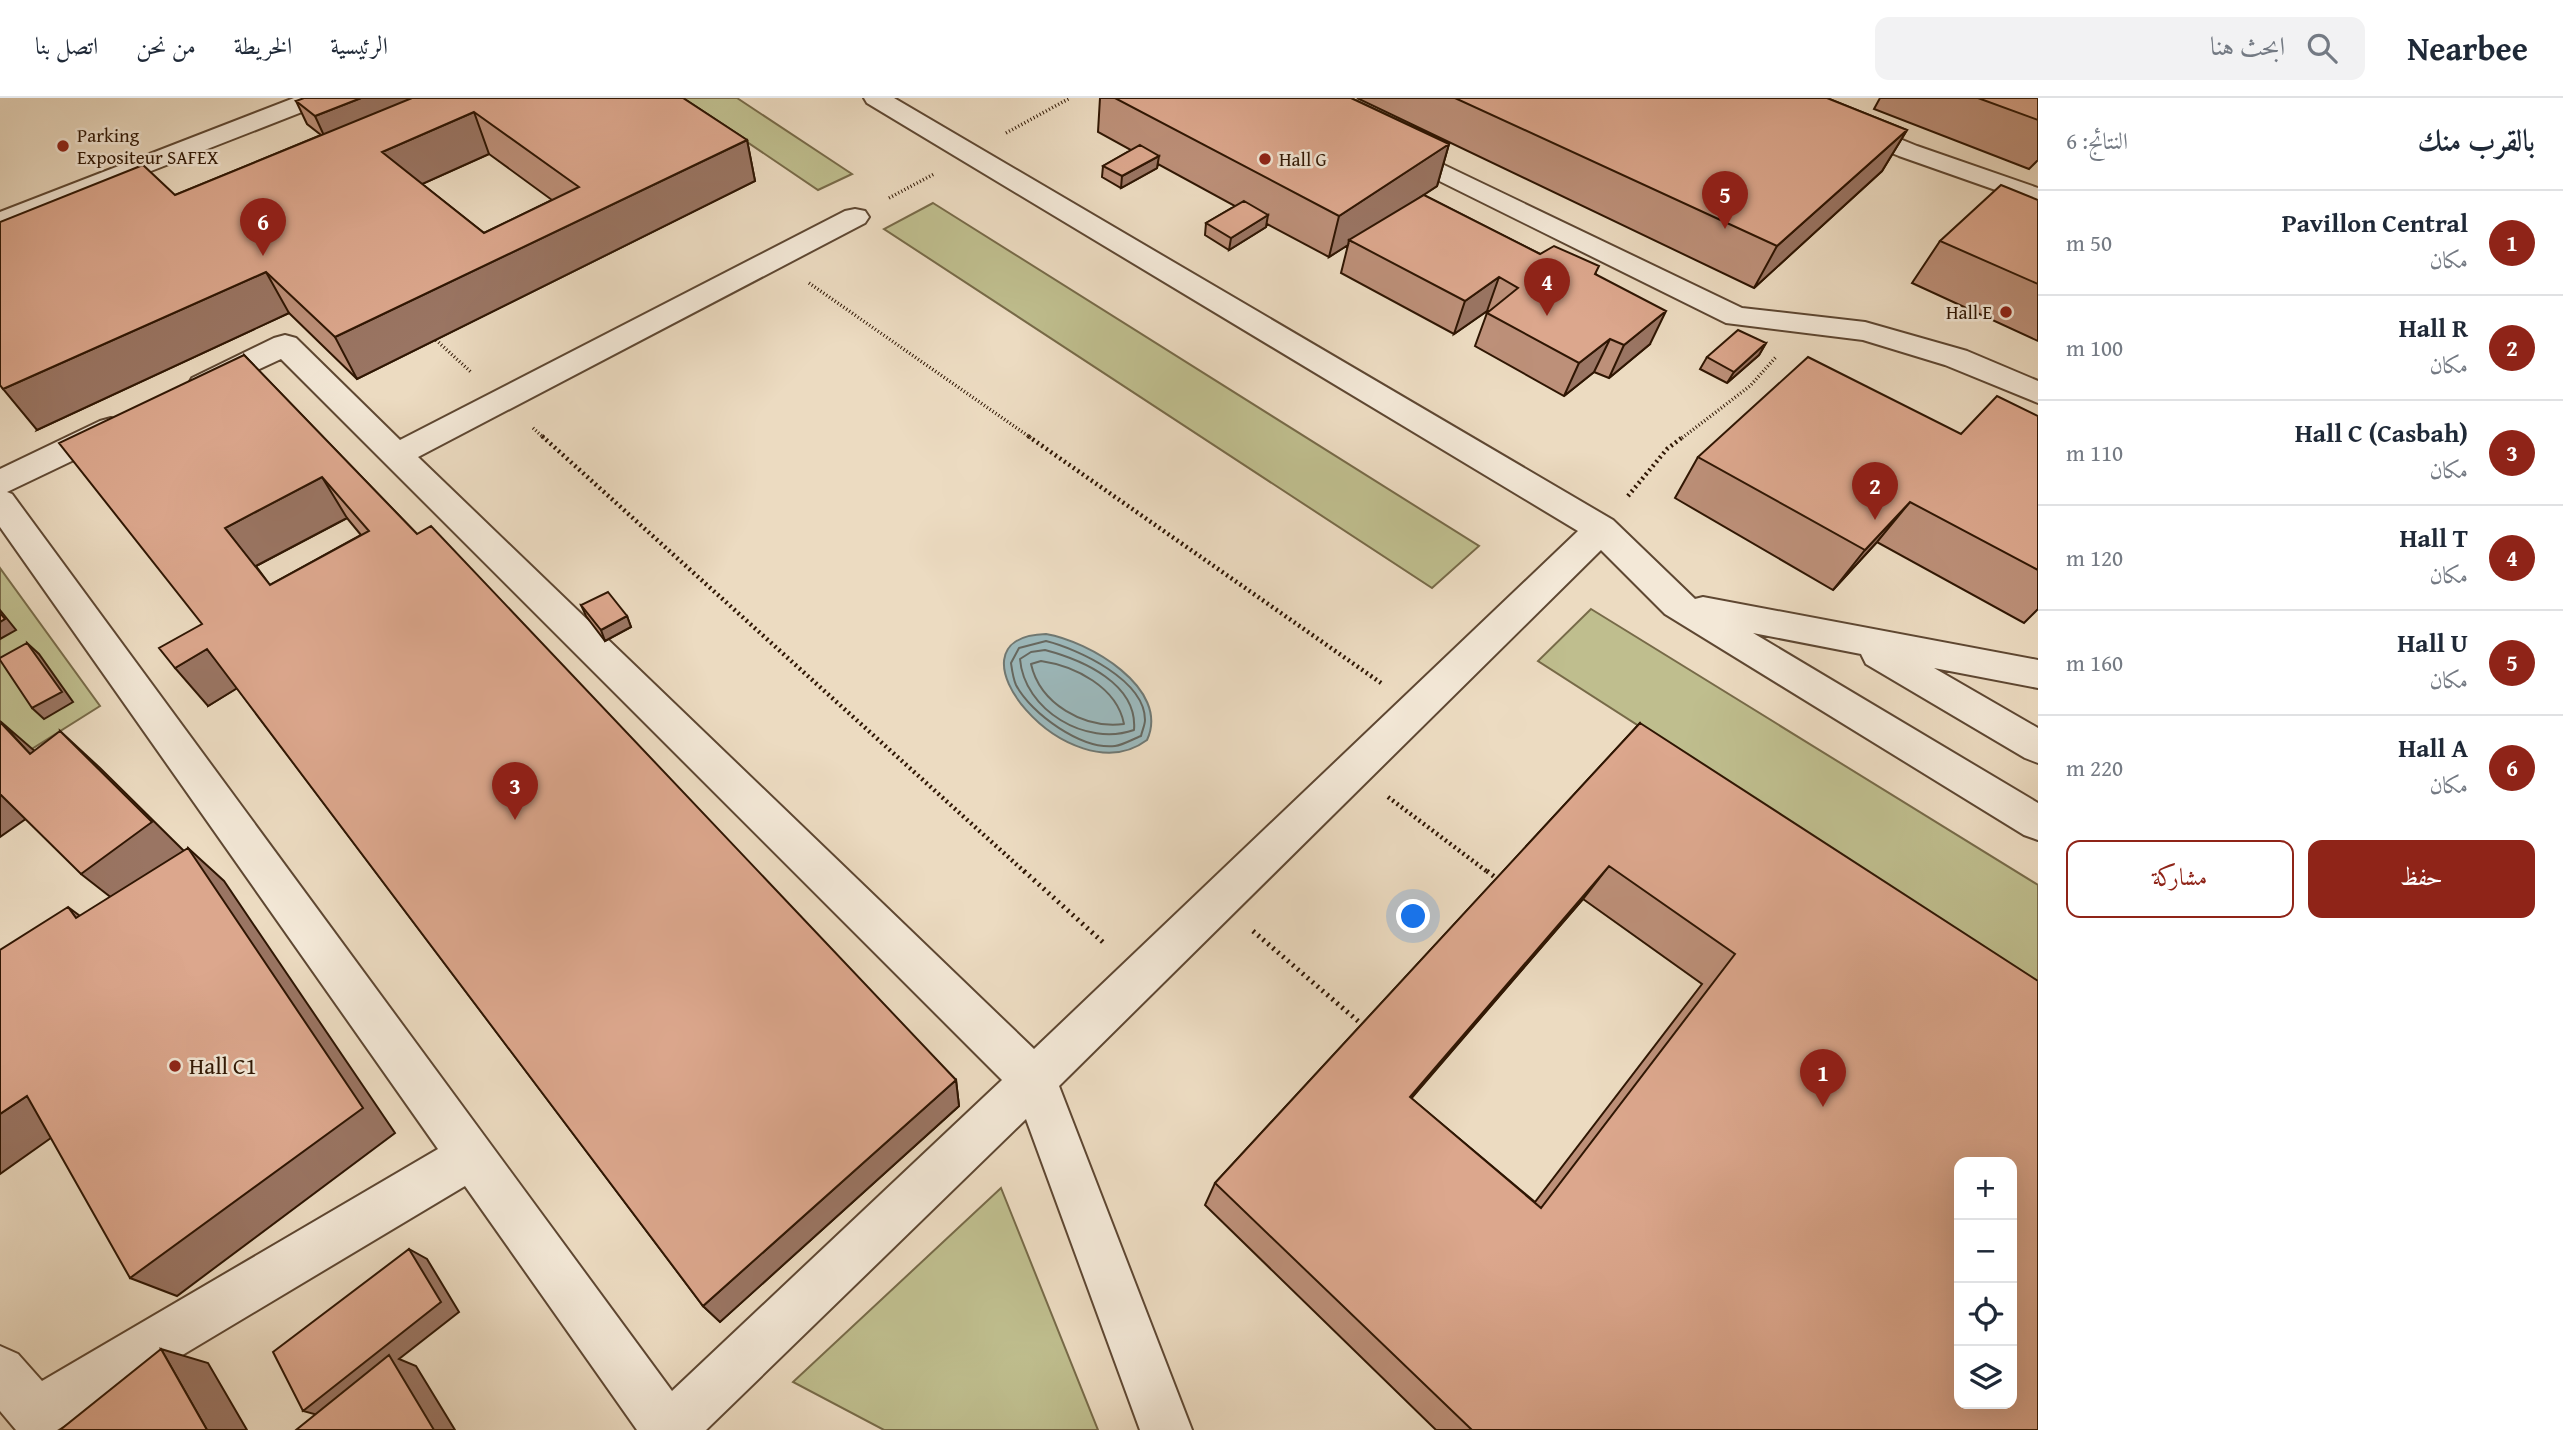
<!DOCTYPE html>
<html lang="ar">
<head>
<meta charset="utf-8">
<style>
	body { margin:0; font-family:"Gentium Book Plus",Amiri,serif; background:#f2f2f3; color:#1f2937; direction:rtl }
	.controls { position:absolute; right:21px; bottom:21px; display:grid; overflow:hidden; border-radius:14px; box-shadow:0 7px 28px #0002 }
	.controls button { width:63px; height:63px; display:grid; place-items:center; padding:0; border:0; border-bottom:2px solid #e0e1e3; background:#fff; color:#1f2937; font:35px sans-serif }
	.you { position:absolute; left:1414px; top:819px; width:24px; height:24px; margin:-18px; border:5px solid #fff; border-radius:50%; background:#1a73e8; box-shadow:0 0 0 10px #1a73e833 }
	.badge { display:grid; place-items:center; width:46px; height:46px; border-radius:50%; background:#8f2418; color:#fff; font-size:23px; font-weight:700 }
	.pin { position:absolute; translate:-50% -58px; filter:drop-shadow(0 2px 4px #0008) }
	.pin::after { content:''; position:absolute; top:37px; width:24px; height:21px; background:inherit; clip-path:polygon(0 0,100% 0,50% 100%) }
	.list { margin:0; padding:0; list-style:none }
	h2 { display:flex; justify-content:space-between; align-items:center; height:91px; margin:0; padding:0 28px; font-size:30px }
	h2 small { font-size:23px; font-weight:400; color:#747a83 }
	.list li { display:grid; grid-template-columns:46px 1fr auto; gap:21px; align-items:center; box-sizing:border-box; height:105px; padding:0 28px; border-top:2px solid #e0e1e3 }
	.list b { display:block; font-size:26px; white-space:nowrap }
	.list p { margin:0; font-size:23px; white-space:nowrap; color:#747a83 }
	.list em { font-size:23px; font-style:normal; color:#747a83 }
	.actions { display:flex; gap:14px; padding:21px 28px }
	.actions a { flex:1; padding:16px 0; border:2px solid #8f2418; border-radius:14px; text-align:center; font-size:24px; color:#8f2418 }
	.actions .main { background:#8f2418; color:#fff }
	.icon { flex:none; width:38px; height:38px; fill:none; stroke:currentColor; stroke-width:2; stroke-linecap:round; stroke-linejoin:round }
	.map { position:relative; flex:none; width:2038px; height:1332px; overflow:hidden; direction:ltr }
	header { display:flex; align-items:center; gap:42px; box-sizing:border-box; height:98px; padding:0 35px; background:#fff; border-bottom:2px solid #e0e1e3 }
	header strong { font-size:33px }
	nav { display:flex; gap:38px; margin-inline-start:auto; font-size:24px }
	.search { width:490px; height:63px; background:#f2f2f3; display:flex; align-items:center; gap:18px; box-sizing:border-box; padding:0 24px; border-radius:14px; color:#747a83; font-size:26px }
	main { display:flex }
	aside { flex:1; background:#fff }
	.map>svg:first-child { display:block }
</style>
</head>
<body>
<header>
<strong>Nearbee</strong>
<div class="search"><svg class="icon" aria-label="search" viewBox="0 0 24 24"><circle cx="10" cy="10" r="6"/><path d="M15 15l6 6"/></svg>ابحث هنا</div>
<nav><a>الرئيسية</a><a>الخريطة</a><a>من نحن</a><a>اتصل بنا</a></nav>
</header>
<main>
<aside>
<h2>بالقرب منك<small>النتائج: 6</small></h2>
<ul class="list">
<li><span class="badge">1</span><div><b>Pavillon Central</b><p>مكان</p></div><em>50 m</em></li>
<li><span class="badge">2</span><div><b>Hall R</b><p>مكان</p></div><em>100 m</em></li>
<li><span class="badge">3</span><div><b>Hall C (Casbah)</b><p>مكان</p></div><em>110 m</em></li>
<li><span class="badge">4</span><div><b>Hall T</b><p>مكان</p></div><em>120 m</em></li>
<li><span class="badge">5</span><div><b>Hall U</b><p>مكان</p></div><em>160 m</em></li>
<li><span class="badge">6</span><div><b>Hall A</b><p>مكان</p></div><em>220 m</em></li>
</ul>
<div class="actions"><a class="main">حفظ</a><a>مشاركة</a></div>
</aside>
<div class="map">
<svg width="2038" height="1332" viewBox="0 0 2038 1332">
	<rect width="100%" height="100%" fill="#ecdbc1"/>
	<filter id="stains"><feTurbulence type="fractalNoise" baseFrequency=".00286" numOctaves="4"/><feColorMatrix values="0 0 0 0 .2 0 0 0 0 .09 0 0 0 0 .02 0 0 0 .5 -.17"/></filter>
	<radialGradient id="worn" r=".72"><stop offset=".6" stop-color="#630" stop-opacity="0"/><stop offset="1" stop-color="#630" stop-opacity=".3"/></radialGradient>
	<path fill="#bfbe8e" stroke="#776a48" stroke-width="2" d="M682,0H737L852,76L818,92Z
		M933,105L1479,448L1432,490L884,131Z
		M0,470L100,608L0,671Z
		M1591,511L2038,787V885L1538,563Z
		M1001,1090L1098,1332H884L793,1284Z"/>
	<path fill="#9cb9bc" stroke="#707872" stroke-width="2" d="M1046,536C1088,543 1171,590 1147,642C1070,700 935,539 1046,536Z"/>
	<g fill="none" stroke-linecap="round" stroke-linejoin="round">
		<path stroke="#666860" stroke-width="2" d="M1046,543C1078,551 1145,582 1145,622C1145,627 1142,633 1141,638C1133,641 1123,647 1115,648C1082,652 1031,616 1016,587C1013,580 1012,572 1011,565L1019,550Z
			M1045,552C1083,562 1138,586 1134,632C1086,649 1024,612 1020,561L1031,554Z
			M1041,563C1075,568 1117,589 1124,626C1084,631 1040,606 1031,566Z"/>
		<defs>
			<path id="minor" d="M294,0H328L325,5L0,132V114Z
				M864,0H894L1613,422L1695,501L1703,499L2038,562V590L1934,570L2038,630V665L2025,660L1866,566L1861,556L1753,535L2038,705V742L2024,737L1665,516L1601,452L1059,988L1192,1332H1140L1026,1021L706,1332H637L465,1088L57,1332H16L0,1313V1248L18,1256L42,1283L438,1051L0,429V371L100,323L111,320L122,323L127,331L122,339L7,394L12,396L672,1293L1002,982L281,261L203,297L192,294L188,287L192,280L274,240L285,237L296,240L400,342L845,113L855,111L865,113L869,119L865,125L418,359L1034,951L1578,433L867,5Z
				M1766,0H1800L1917,48L2038,90V107L1899,58L1769,5Z
				M1394,43L1742,210L1865,224L1967,253L2038,283V305L1945,267L1863,242L1726,225L1385,56L1381,51L1385,46Z"/>
		</defs>
		<use href="#minor" stroke="#5e4732" stroke-width="4"/>
		<path stroke="#2f1603" stroke-width="3.5" stroke-dasharray="1 2.5" stroke-linecap="butt" d="M1006,35L1070,0
			M889,100L934,76
			M809,185L1031,340
			M436,242L472,275
			M533,330L544,340
			M1682,340L1750,288L1776,259"/>
		<path stroke="#2f1603" stroke-width="4.5" stroke-dasharray="2 3.5" stroke-linecap="butt" d="M542,338L1026,775
			M1028,338L1381,585
			M1628,398L1667,351L1684,338
			M1388,699L1489,775"/>
		<path stroke="#2f1603" stroke-width="5" stroke-dasharray="2 4.5" stroke-linecap="butt" d="M1024,773L1106,847
			M1487,773L1501,784
			M1253,833L1366,930"/>
		<use href="#minor" fill="#f3e8d7" fill-rule="evenodd"/>
	</g>
	<path fill="#bd9079" stroke="#2f1603" stroke-width="2" fill-rule="evenodd" d="M683,0L747,42L755,83L357,281L289,215L37,332L175,97L321,37L307,26L296,3ZM489,56L552,102L484,135L422,86Z
		M1100,0H1351L1449,46L1437,88L1423,97L1540,156L1596,176L1650,246L1609,280L1594,274L1564,298L1475,248L1487,215L1488,213H1487L1454,236L1341,175L1348,147L1329,159L1267,126L1266,129L1229,152L1205,137L1206,125L1235,108L1158,66L1157,70L1121,90L1102,79L1103,68L1131,52L1098,34Z
		M1357,0H1827L1907,32L1882,73L1754,190Z
		M1880,0H2038V62L2029,71L1874,11Z
		M2038,102V243L1912,185L1940,143Z
		M1766,245L1759,257L1727,285L1700,271L1707,259Z
		M244,257L417,436L956,982L959,1008L720,1224L703,1208L237,590L208,608L202,526ZM347,420L361,437L270,487L256,468Z
		M2038,318V511L2024,525L1877,444L1833,492L1675,400L1698,359L1961,336Z
		M581,507L627,518L631,529L605,543L586,518Z
		M1640,625L2038,1332H1436L1205,1107L1215,1085ZM1583,801L1702,886L1535,1104L1411,1000Z"/>
	<path fill="#9a7563" stroke="#2f1603" stroke-width="2" d="M361,0H426L326,42L315,18Z
		M474,14L489,56L400,96L382,54Z
		M1907,32L1882,73L1754,190L1777,148Z
		M747,42L755,83L357,281L335,239Z
		M1449,46L1437,88L1353,144L1349,142L1348,147L1329,159L1339,118Z
		M1159,58L1157,70L1121,90L1122,78Z
		M1268,117L1266,129L1229,152L1231,140Z
		M266,174L289,215L37,332L3,291Z
		M1499,179L1487,213L1454,236L1465,203Z
		M1666,213L1650,246L1609,280L1624,247Z
		M1610,241L1594,274L1564,298L1579,265Z
		M1766,245L1759,257L1727,285L1734,274Z
		M322,379L347,420L254,469L225,430Z
		M1910,404L1877,444L1833,492L1865,452Z
		M0,512L16,532L0,541Z
		M627,518L631,529L605,543L601,532Z
		M27,545L39,556L73,604L44,621L32,610Z
		M207,551L239,589L208,608L175,570Z
		M0,623L37,655L30,656Z
		M60,633L100,670L189,758L122,808L81,776Z
		M0,694L30,718L0,739Z
		M188,750L224,783L395,1035L177,1198L130,1180Z
		M1609,768L1583,801L1391,1024L1410,999Z
		M68,809L111,841L76,820Z
		M956,982L959,1008L720,1224L703,1208Z
		M27,998L75,1023L0,1076V1016Z
		M409,1151L427,1161L459,1214L399,1261L416,1268L455,1332H434L325,1319L303,1313Z
		M161,1251L208,1265L247,1332H207Z"/>
	<path fill="#dca78d" stroke="#2f1603" stroke-width="2" fill-rule="evenodd" d="M304,0H361L315,18L296,3Z
		M412,0H683L747,42L335,239L266,174L3,291L0,287V124L143,67L175,97ZM474,14L579,89L484,135L382,54Z
		M1115,0H1351L1449,46L1339,118Z
		M1455,0H1827L1907,32L1777,148Z
		M1978,0H2038V22Z
		M1140,47L1159,58L1122,78L1103,68Z
		M2001,87L2038,102V186L1940,143Z
		M1424,97L1540,156L1554,148L1599,168L1595,176L1666,213L1624,247L1610,241L1579,265L1487,215L1518,190L1499,179L1465,203L1349,142Z
		M1244,103L1268,117L1231,140L1206,125Z
		M1738,232L1766,245L1734,274L1707,259Z
		M244,257L417,436L431,428L956,982L703,1208L207,551L175,570L159,550L202,526L59,345ZM322,379L369,433L270,487L225,430Z
		M1808,259L1961,336L1997,298L2038,318V472L1910,404L1865,452L1698,359Z
		M608,494L627,518L601,532L581,507Z
		M0,515L5,521L0,524Z
		M27,545L62,594L32,610L0,562V560Z
		M0,624L30,656L60,633L152,724L81,776L0,696Z
		M1640,625L2038,883V1332H1472L1215,1085ZM1609,768L1735,856L1541,1110L1410,999ZM1959,1064H2012V1306H1959Z
		M188,750L363,1010L130,1180L27,998L0,1016V852L68,809L76,820Z
		M409,1151L441,1204L303,1313L273,1254Z
		M161,1251L207,1332H60Z
		M389,1257L434,1332H296Z"/>
	<g fill="#8f2418" stroke="#f3e8d7" stroke-width="2.5">
		<circle cx="63" cy="48" r="7"/>
		<circle cx="1265" cy="61" r="7"/>
		<circle cx="2006" cy="214" r="7"/>
		<circle cx="175" cy="968" r="7"/>
	</g>
	<g text-anchor="middle" stroke-width="5" stroke-linejoin="round" paint-order="stroke">
		<g font-size="19" fill="#2f1603" stroke="#f3e8d7" text-anchor="start">
			<text x="77" y="44">Parking<tspan x="77" dy="22">Expositeur SAFEX</tspan></text>
			<text x="1279" y="68">Hall G</text>
			<text x="1992" y="221" text-anchor="end">Hall E</text>
		</g>
		<g font-size="23" fill="#2f1603" stroke="#f3e8d7" text-anchor="start">
			<text x="189" y="976">Hall C1</text>
		</g>
	</g>
	<rect width="100%" height="100%" filter="url(#stains)"/>
	<rect width="100%" height="100%" fill="url(#worn)"/>
</svg>
<div class="controls">
<button>+</button>
<button>−</button>
<button><svg class="icon" aria-label="locate" viewBox="0 0 24 24"><circle cx="12" cy="12" r="6"/><path d="M12 2v4M12 18v4M2 12h4M18 12h4"/></svg></button>
<button><svg class="icon" aria-label="layers" viewBox="0 0 24 24"><path d="M12 4l9 5-9 5-9-5zM3 14l9 5 9-5"/></svg></button>
</div>
<div class="you"></div>
<div class="pin badge" style="left:1823px;top:1009px">1</div>
<div class="pin badge" style="left:1875px;top:422px">2</div>
<div class="pin badge" style="left:515px;top:722px">3</div>
<div class="pin badge" style="left:1547px;top:218px">4</div>
<div class="pin badge" style="left:1725px;top:131px">5</div>
<div class="pin badge" style="left:263px;top:158px">6</div>
</div>
</main>
</body>
</html>
